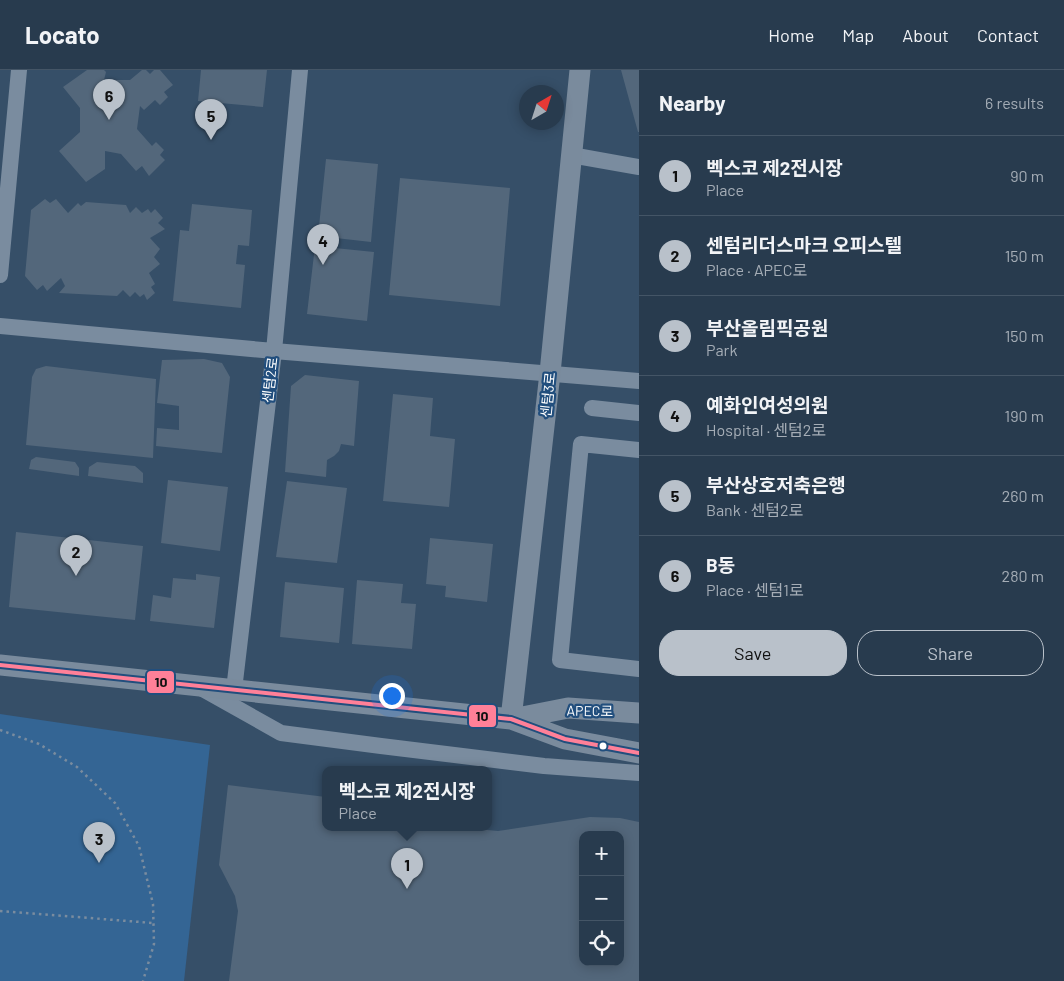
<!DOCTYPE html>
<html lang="en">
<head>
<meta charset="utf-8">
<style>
	body { margin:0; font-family:Barlow,"Noto Sans KR",sans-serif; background:#304255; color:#f1f3f6 }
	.controls { position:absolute; right:15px; bottom:15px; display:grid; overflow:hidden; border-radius:10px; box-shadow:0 2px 12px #0003 }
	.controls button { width:45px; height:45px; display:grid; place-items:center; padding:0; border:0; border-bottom:1px solid #456; background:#283b4e; color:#f1f3f6; font:25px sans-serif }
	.compass { position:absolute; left:519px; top:15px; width:45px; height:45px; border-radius:50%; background:#283b4e; box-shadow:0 2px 12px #0003; rotate:39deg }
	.you { position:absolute; left:391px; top:625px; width:18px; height:18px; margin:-12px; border:4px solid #fff; border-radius:50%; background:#1a73e8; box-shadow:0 0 0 8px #1a73e833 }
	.badge { display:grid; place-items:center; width:32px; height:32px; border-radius:50%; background:#b9c1ca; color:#111; font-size:16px; font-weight:700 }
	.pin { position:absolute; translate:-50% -41px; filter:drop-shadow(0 1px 2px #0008) }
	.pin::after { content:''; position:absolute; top:26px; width:18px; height:15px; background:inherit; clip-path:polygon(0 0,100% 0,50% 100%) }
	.popup { position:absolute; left:322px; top:696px; width:170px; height:65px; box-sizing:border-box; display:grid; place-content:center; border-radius:10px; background:#283b4e; filter:drop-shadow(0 1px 4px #0005); font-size:16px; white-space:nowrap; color:#a5adb6 }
	.popup b { font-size:19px; color:#f1f3f6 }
	.popup::after { content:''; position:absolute; left:50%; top:100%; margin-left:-10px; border:10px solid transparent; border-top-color:#283b4e }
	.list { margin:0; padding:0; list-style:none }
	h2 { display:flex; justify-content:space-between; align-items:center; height:65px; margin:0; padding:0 20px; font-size:21px }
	h2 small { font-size:16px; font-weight:400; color:#a5adb6 }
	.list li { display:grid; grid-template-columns:32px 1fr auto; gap:15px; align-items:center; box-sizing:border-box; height:80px; padding:0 20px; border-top:1px solid #456 }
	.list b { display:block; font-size:19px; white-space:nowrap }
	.list p { margin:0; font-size:16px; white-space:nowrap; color:#a5adb6 }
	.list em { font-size:16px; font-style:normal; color:#a5adb6 }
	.actions { display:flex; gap:10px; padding:15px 20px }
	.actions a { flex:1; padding:11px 0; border:1px solid #b9c1ca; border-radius:20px; text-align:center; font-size:18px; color:#b9c1ca }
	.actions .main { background:#b9c1ca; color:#111 }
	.icon { flex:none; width:28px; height:28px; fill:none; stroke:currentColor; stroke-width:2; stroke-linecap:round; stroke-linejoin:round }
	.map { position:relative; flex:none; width:639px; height:911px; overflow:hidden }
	header { display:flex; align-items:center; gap:30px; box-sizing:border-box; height:70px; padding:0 25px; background:#283b4e; border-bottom:1px solid #456 }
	header strong { font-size:24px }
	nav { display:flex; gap:28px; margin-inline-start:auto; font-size:18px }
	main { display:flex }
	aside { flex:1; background:#283b4e }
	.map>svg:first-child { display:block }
</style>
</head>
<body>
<header>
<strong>Locato</strong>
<nav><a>Home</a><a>Map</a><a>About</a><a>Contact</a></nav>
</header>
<main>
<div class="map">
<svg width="639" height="911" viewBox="0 0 639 911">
	<rect width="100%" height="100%" fill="#364f68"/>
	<path fill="#346594" d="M0,644L210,675L184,911H0Z"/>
	<path fill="#53677b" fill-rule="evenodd" d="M87,0H104L106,2L104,10H130L142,0H146L150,4L154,0H160L173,15L164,22L168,27L160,35L155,30L144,40L140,36L137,59L152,76L156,72L164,80L160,85L165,90L149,106L142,96L136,101L121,84L105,81V99L86,112L59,81L80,62V38L63,17Z
		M201,0H267L263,37L198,31Z
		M621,0H639V62H638Z
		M326,89L378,94L371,172L318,166Z
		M400,108L510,118L500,236L389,225Z
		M45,129L50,133L56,129L68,143L78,133L81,136L86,132L126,135L130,143L136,137L142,143L148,139L151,143L155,139L163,148L158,153L165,159L150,168L160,179L154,187L160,194L149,203L155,214L151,217L155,223L147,230L144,224L140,227L135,222L130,227L123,220L117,226L59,223L65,216L61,208L47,221L43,215L37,220L25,206L31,140Z
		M192,134L252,140L249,176L238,175L236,194L245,195L241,238L173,231L180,160L189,161Z
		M315,176L374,182L367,251L307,244Z
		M204,289L222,293L230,307L222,383L156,376L157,358L179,360V336L157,333L162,290Z
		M46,296L156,309L153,388L26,375L32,307L36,299Z
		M305,305L359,311L354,376L341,374L339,381L334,386L327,390L326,407L285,402L291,316Z
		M393,324L433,328L430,366L455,369L449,437L383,431Z
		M36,387L75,392L79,398V406L29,399L31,390Z
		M97,392L135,396L143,403V413L88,406L89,397Z
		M168,410L228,417L220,481L161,473Z
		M287,411L347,418L337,493L276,487Z
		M16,462L143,476L135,550L9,537Z
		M430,468L493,474L487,532L445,527L446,516L426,514Z
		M196,504L220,507L214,558L150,551L153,525L171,528L173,508L196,510Z
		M357,510L403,514L401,533L416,534L412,579L352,574Z
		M285,512L344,518L339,573L280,567Z
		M228,715L326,727V758H466L498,761L590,747L620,748L639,752V911H229L238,841L235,826L219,795ZM583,765H620V892H583Z"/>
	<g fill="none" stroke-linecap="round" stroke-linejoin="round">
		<path stroke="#7a8c9f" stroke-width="2.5" stroke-dasharray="2.5 4" stroke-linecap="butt" d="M0,660L39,674L77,697L115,733L139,776L153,834L154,874L143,911
			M0,841L153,853"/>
		<path stroke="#7a8c9f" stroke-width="16" d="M571,85L639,97
			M0,205L19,0
			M0,256L274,281L639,311
			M592,338L639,343
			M639,380L581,374L560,590L639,599
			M201,618L281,663L381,676L544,696L639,703
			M234,620L274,281L300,0"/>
		<path stroke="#7a8b9d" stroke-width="21" d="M0,595L511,649L565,669L639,683
			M511,649L550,303L580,0
			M512,649L568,638L639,643"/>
		<defs>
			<path id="bus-1" d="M0,595L511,649L565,669L639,683"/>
		</defs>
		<use href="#bus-1" stroke="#214e7d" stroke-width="8"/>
		<use href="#bus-1" stroke="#ff8098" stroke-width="4"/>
	</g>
	<circle fill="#fff" stroke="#214e7d" stroke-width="2" cx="603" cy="676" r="4.5"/>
	<g text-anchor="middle" stroke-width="4.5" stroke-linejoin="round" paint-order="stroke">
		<g font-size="14" fill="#fff" stroke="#214e7d">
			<text transform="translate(270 310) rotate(-83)" y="5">센텀2로</text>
			<text transform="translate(548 325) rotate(-84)" y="5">센텀3로</text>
			<text transform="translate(590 641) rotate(1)" y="5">APEC로</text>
		</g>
	</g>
	<g stroke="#214e7d" stroke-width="2">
		<rect x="146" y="600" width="29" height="24" rx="5" fill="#ff8098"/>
		<rect x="468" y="634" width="29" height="24" rx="5" fill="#ff8098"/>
	</g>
	<g font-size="14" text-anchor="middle" font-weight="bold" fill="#111">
		<text x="161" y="617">10</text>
		<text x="482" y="651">10</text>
	</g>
</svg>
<div class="controls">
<button>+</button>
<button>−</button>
<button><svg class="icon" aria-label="locate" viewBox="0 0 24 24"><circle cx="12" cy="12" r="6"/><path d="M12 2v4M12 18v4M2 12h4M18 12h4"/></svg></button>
</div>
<svg class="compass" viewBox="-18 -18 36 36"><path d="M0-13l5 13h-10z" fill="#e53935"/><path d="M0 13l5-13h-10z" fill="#a5adb6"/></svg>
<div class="you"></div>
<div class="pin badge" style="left:407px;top:819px">1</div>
<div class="popup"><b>벡스코 제2전시장</b>Place</div>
<div class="pin badge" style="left:76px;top:506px">2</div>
<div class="pin badge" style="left:99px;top:793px">3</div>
<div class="pin badge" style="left:323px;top:195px">4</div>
<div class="pin badge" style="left:211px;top:70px">5</div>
<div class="pin badge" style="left:109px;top:50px">6</div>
</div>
<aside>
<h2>Nearby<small>6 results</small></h2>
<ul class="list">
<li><span class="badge">1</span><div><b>벡스코 제2전시장</b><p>Place</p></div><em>90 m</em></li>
<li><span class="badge">2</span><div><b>센텀리더스마크 오피스텔</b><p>Place · APEC로</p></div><em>150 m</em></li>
<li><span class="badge">3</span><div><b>부산올림픽공원</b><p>Park</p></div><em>150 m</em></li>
<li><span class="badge">4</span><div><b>예화인여성의원</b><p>Hospital · 센텀2로</p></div><em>190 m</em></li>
<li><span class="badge">5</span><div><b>부산상호저축은행</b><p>Bank · 센텀2로</p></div><em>260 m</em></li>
<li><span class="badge">6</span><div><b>B동</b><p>Place · 센텀1로</p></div><em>280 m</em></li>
</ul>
<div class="actions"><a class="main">Save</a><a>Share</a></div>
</aside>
</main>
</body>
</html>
